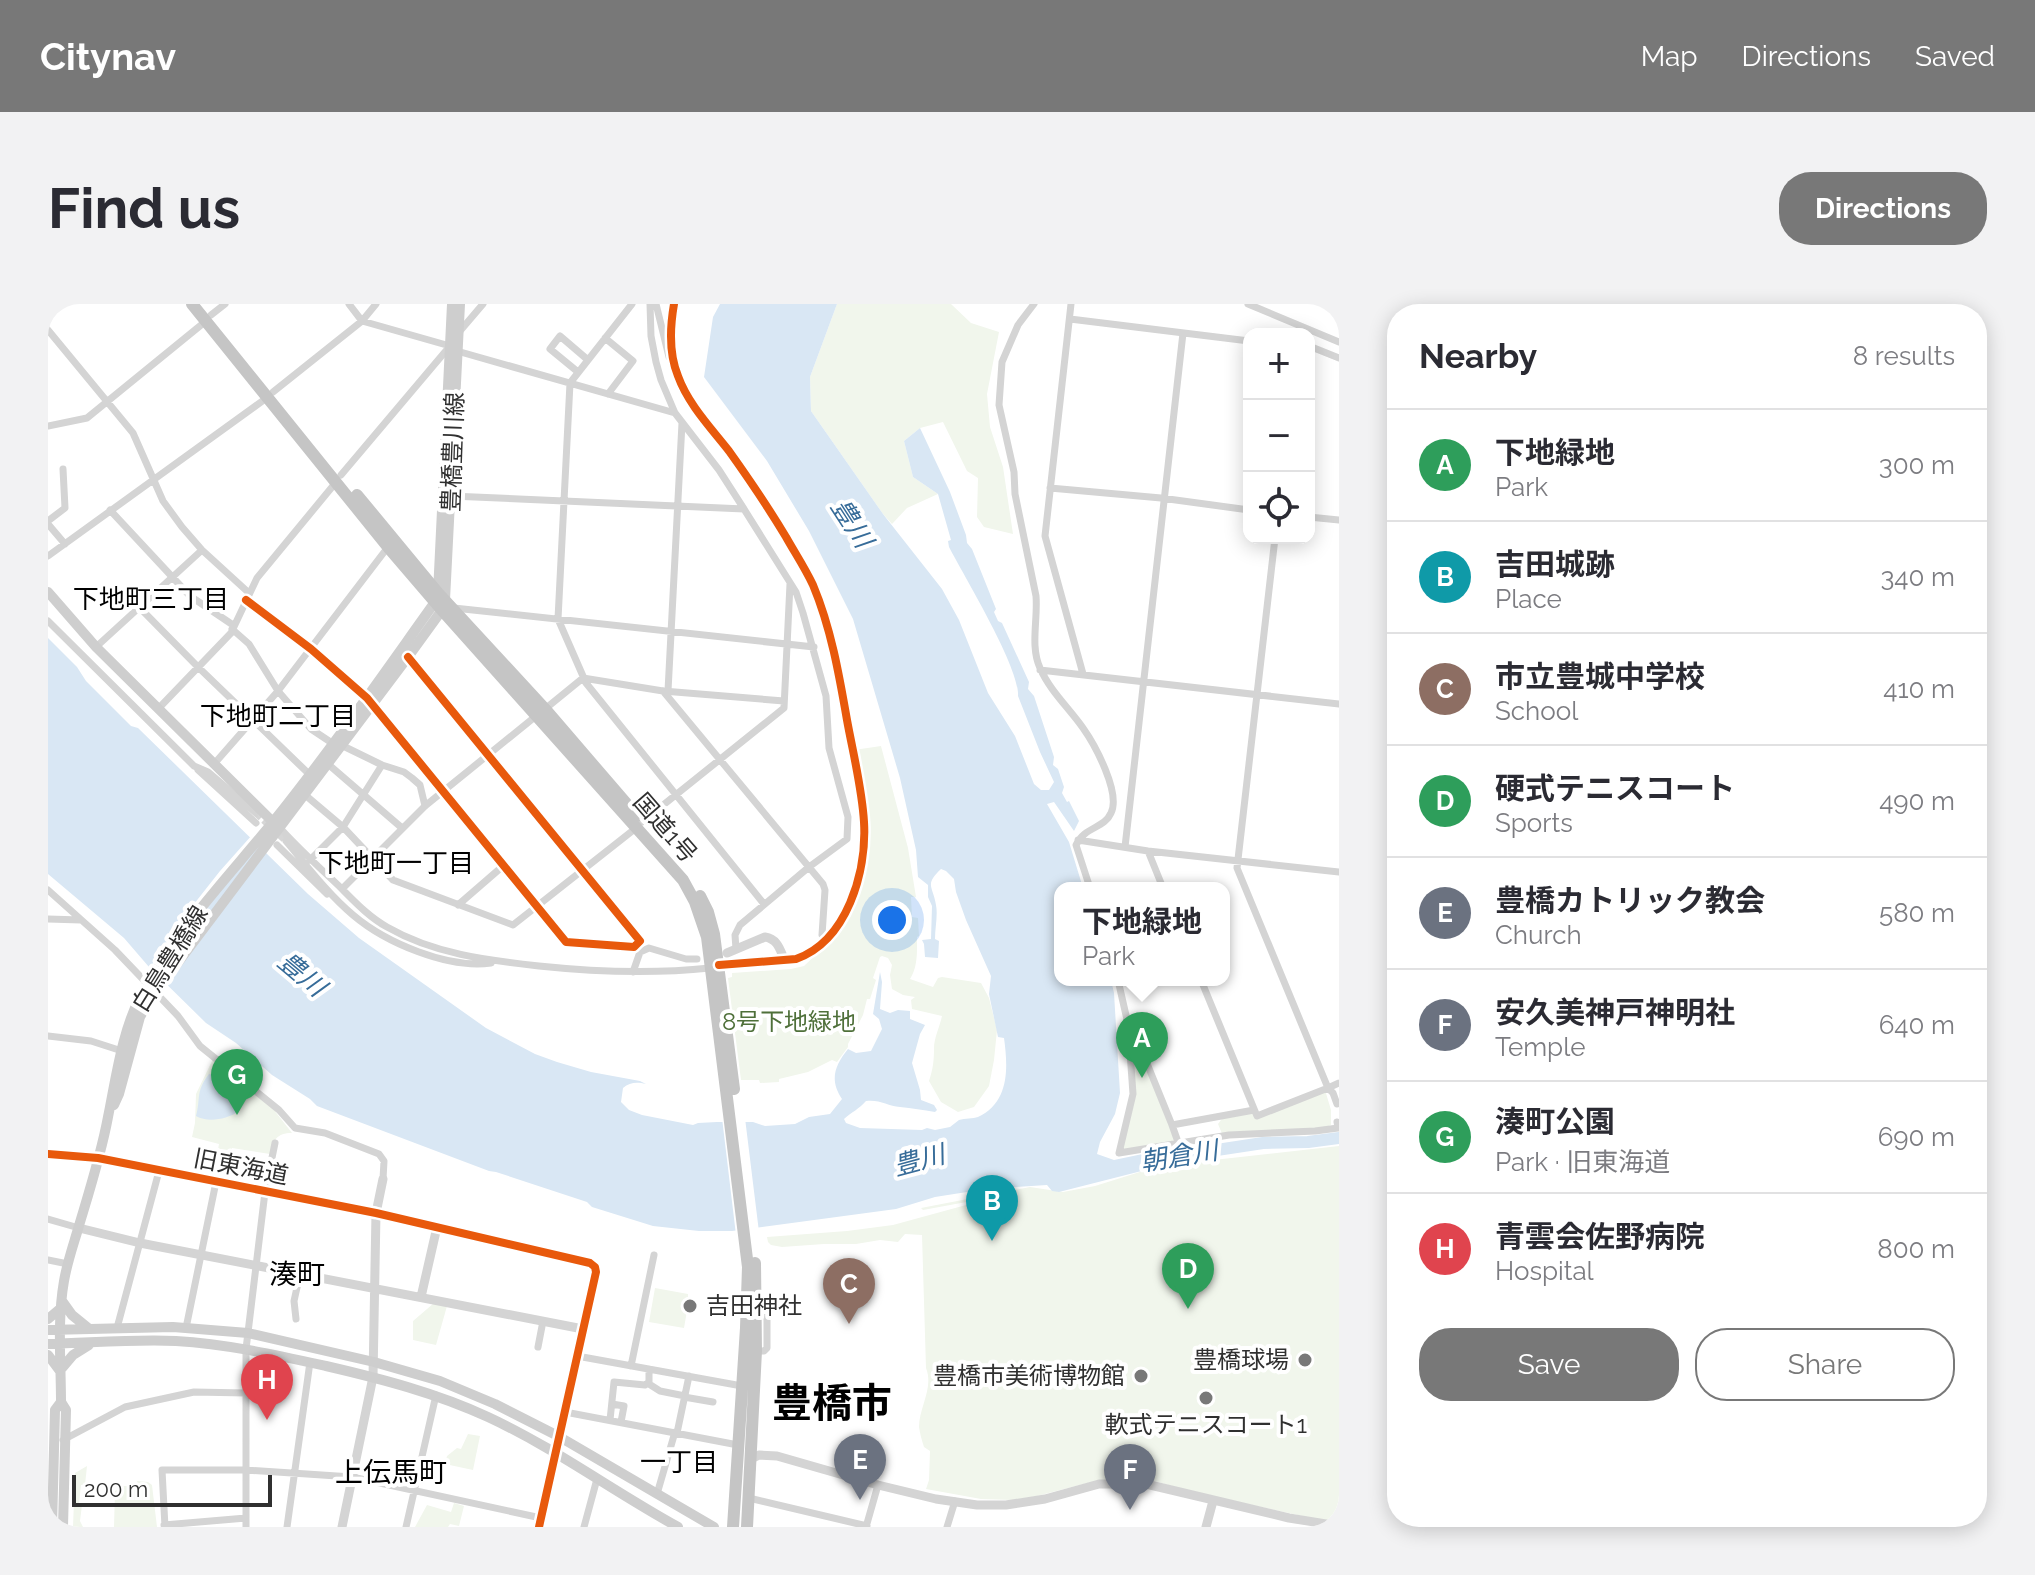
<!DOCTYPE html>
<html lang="en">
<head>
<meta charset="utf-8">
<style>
	body { margin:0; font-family:Raleway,"Noto Sans JP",sans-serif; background:#f2f2f3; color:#2b2b33 }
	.controls { position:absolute; right:24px; top:24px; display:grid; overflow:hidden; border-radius:16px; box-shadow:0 4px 20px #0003 }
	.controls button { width:72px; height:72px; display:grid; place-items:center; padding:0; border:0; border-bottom:2px solid #e1e1e2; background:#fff; color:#2b2b33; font:40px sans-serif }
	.scale { position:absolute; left:24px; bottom:20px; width:200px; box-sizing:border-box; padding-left:8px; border:4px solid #303030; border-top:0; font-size:22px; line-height:28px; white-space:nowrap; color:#303030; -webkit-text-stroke:6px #fff; paint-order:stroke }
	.you { position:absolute; left:844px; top:616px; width:28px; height:28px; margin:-20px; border:6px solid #fff; border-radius:50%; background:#1a73e8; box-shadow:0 0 0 12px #1a73e833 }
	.badge { display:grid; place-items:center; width:52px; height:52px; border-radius:50%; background:#787878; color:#fff; font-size:26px; font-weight:700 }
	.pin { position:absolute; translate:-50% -66px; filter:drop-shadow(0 2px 4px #0008) }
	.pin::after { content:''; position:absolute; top:42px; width:28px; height:24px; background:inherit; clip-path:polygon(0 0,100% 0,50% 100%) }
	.popup { position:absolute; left:1006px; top:578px; width:176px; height:104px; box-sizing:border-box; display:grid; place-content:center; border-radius:16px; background:#fff; filter:drop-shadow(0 2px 6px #0005); font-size:26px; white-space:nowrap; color:#7c7c81 }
	.popup b { font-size:30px; color:#2b2b33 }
	.popup::after { content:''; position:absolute; left:50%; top:100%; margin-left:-16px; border:16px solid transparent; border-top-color:#fff }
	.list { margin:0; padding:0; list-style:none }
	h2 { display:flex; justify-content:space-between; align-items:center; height:104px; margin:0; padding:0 32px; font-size:34px }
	h2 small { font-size:26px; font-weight:400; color:#7c7c81 }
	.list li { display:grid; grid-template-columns:52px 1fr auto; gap:24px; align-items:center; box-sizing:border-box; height:112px; padding:0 32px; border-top:2px solid #e1e1e2 }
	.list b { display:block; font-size:30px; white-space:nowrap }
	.list p { margin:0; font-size:26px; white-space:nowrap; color:#7c7c81 }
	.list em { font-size:26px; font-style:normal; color:#7c7c81 }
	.actions { display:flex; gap:16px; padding:24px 32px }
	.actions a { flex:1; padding:18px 0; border:2px solid #787878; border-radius:32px; text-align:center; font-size:28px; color:#787878 }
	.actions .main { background:#787878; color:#fff }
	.icon { flex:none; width:44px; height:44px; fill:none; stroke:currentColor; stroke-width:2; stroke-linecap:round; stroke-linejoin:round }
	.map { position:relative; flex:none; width:1291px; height:1223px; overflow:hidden; border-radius:32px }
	header { display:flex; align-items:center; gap:48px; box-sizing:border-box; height:112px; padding:0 40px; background:#787878; color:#fff }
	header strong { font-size:38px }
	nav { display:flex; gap:44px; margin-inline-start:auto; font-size:28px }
	.intro { display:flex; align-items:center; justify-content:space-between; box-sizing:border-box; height:192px; padding:0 48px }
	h1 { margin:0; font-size:56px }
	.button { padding:20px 36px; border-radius:32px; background:#787878; color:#fff; font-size:28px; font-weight:700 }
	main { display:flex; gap:48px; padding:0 48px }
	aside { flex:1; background:#fff; border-radius:32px; box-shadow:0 4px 20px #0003 }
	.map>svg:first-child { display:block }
</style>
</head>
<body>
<header>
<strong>Citynav</strong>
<nav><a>Map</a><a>Directions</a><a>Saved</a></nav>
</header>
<div class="intro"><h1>Find us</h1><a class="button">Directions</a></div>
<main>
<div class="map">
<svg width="1291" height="1223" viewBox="0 0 1291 1223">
	<rect width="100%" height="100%" fill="#fff"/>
	<path fill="#f1f6ec" d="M789,0H903L923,19L951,28L939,90L942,123L955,163L965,230L936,223L929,213L930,174L919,167L895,118L872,124L856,137L865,173L890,190L859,204L844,220L835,210L763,107L762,73Z
		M833,442L860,544L868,593H863L864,613L870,614L871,632L869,633C869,648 870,662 862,675L885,683L890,674L894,673L933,679L941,694L949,726L946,756L941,782L926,803L910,808L893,798L881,777C885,765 886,757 886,744C886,734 892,722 894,712L864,705L863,696L867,693L855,691L844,685L842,671L844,661L840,654L834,652L832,653L825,674L828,676L822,695H819L815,711L800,740V743L789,758L784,756L760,768L731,775V778L712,779L711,776H693L680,674L684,673V669L743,665L756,662L778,641L792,624L817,554L806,446Z
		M1080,720L1130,838L1071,849L1085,790Z
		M165,755L226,806L244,829C229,829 225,836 222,850L184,844L179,870L166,867L171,840L144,833L147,819L148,790Z
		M1277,786L1283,806V821L1278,823L1175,832L1170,820L1176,812L1206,806L1209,812Z
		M1291,842V1218L1259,1213L1149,1189L1103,1176H1051L989,1192L965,1196L933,1195L878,1185L881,1176L882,1147L876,1143C874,1137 872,1130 871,1123C871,1103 886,1084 878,1064L874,931L857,930L850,938L832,936L808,940H776L734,943L723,941L720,938L719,933L799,927L845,921L951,892L875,906L873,904L982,883L1015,888L1047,882L1111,862Z
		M607,984L640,990V1001L636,1024L601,1018Z
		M386,999L399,1002L388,1041L365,1036V1017Z
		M420,1130L432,1132L425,1166L397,1160L399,1152L409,1144L413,1145Z
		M39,1162L37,1181H33L31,1200L34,1201L32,1217L35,1223H25L27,1169Z
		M89,1177L100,1178L104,1181L109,1223H66L67,1187L75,1182H90Z
		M406,1199L416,1202L411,1222L402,1220L400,1223H367L379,1201L403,1208Z"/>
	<path fill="#d9e7f4" d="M672,0H789L762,73L763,107L835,210L894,285L911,316L940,389L967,432L986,480L993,486H1001L1006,478L992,448L970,392C972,364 916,272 901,243L900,237L903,236L890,190L865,173L856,137L872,124L902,188L918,231L919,239L924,245L948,305L946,308L950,317L954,319L981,378L980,385L986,392L1006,453L1005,461L1010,465L1016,483L1014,489L1019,498L1021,497L1031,517L1026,527L1006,498L999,500L1021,538L1035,584H1012V676H1063L1066,689L1072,789L1067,810L1052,838L1049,850L1066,856L1128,843L1129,858L1011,888L1004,887L999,881L938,885L887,893L848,905L684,927H651L605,922L544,903L539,898L448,868L441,867L269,802L262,795L224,771L188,739L158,719L101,663L76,634L0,570V334L29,363L38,377L83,422L90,424L260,590L311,634L438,724L487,750L509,758L543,768L592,777L598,780C589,778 582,778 575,784L573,798L581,806L594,811L645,821L650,819L669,818H705L717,822L747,820L761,813L782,810L794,795C781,776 787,761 800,745L808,749L823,747L834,725L831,715L825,710L832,668L834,678L832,705L842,709L850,706L862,707V715L877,721L872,730L864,759L872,786L873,796L886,801L889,806L887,808C875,806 864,804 852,803C840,802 831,795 818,797C811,805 804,808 796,815L798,819L812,824L874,826L879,824L887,826L902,823L911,816C917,814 925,815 930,813C962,798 960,763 956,734L950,733L941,690L943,672L918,616L908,588L906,575L898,567L893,565C876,581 885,582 888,601C890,611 887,624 887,635L891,637L890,654L877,653L876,640L874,636L883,635L884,602L880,593V581L870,573L868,546L852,474L805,315L761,227L719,157L656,73L665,13Z
		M161,770L167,771L168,776L177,782L180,779L190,786L194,793L190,808C179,815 160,819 148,812C153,795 147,788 161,770Z"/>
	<path fill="#fff" d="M204,531L212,539L146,619L108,676L100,668L114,645L135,614L172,567Z
		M674,814H697L711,928L688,931Z"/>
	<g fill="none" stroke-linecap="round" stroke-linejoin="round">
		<path stroke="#d9e7f4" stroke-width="12" d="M1116,854L1215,839L1260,838L1291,834"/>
		<path stroke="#d6d6d6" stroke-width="7" stroke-dasharray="7 3.5" stroke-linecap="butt" d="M208,509L238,537"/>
		<path stroke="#d4d4d4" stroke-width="7" d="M301,0L314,17L328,0
			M584,0L522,79L510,315L538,379L716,600
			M602,0L603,32L608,58L613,76L627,109L671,166L696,205L748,288L755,309L778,392L781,444L800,513L799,535L761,563L692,621L687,631L688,645
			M608,0L621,53L625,57
			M986,0L970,21L954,58L951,101L966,168L967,190L988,292C990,316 982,342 992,364C1002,387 1021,404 1035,424C1047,441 1073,489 1063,509C1056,525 1037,522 1028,541L1042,584
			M1023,0L997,232L1035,370
			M1200,0L1291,38
			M0,9L11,0
			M163,11L177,0
			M1022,15L1201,37
			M0,26L85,129L115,197L134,223L154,246L201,289
			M412,27L435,0
			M557,34L585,57L560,90
			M1261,43L1266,44L1291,54
			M409,47L627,109
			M530,68L502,45L512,32L540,56
			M225,88L314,17L402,42L293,171
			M0,122L39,114L158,17
			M1002,184L1113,194L1201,206
			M403,192L696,205
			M62,206L142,292L185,321
			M1261,213L1291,216
			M0,217L17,204L15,165
			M0,220L17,240
			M1227,234L1189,564L1280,784L1291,779
			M0,252L220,93
			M198,296L263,345L319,394L518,638L586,643L592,637L360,353
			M91,303L150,363L261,470
			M406,304L766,343
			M0,317L146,462L160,468L208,509
			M184,325L201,340L230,387L263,425L284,439
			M48,343L154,246
			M992,366L1291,400
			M615,387L775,580L777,586L774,631L777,636
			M620,387L634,119
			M110,405L183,329L209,274L289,177
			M497,405L535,374L615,387L736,397
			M293,441L334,461L356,468L364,474L372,481L377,502
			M166,460L230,387L340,243
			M280,460L354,524
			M150,466L208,519
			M256,490L295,523L345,576L465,621L588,524
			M594,518L736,404L742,280
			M232,524C251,545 272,564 293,584C307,598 321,613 339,623C386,650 438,656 491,662C548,668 605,670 662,664
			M1030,536L1100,547L1291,568
			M238,537C259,562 280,590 305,611C338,639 400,665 443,659
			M229,541L279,590
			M1077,543L1135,29
			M1100,547L1115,584
			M262,556L295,523L334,461
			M294,585L377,502L488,412
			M0,586L67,646L130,712L152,742L231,806L247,824L277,829L331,850L336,857L335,875
			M410,601L455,562
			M0,615L33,616
			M585,668L592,648L601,644L638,655H649
			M1070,676L1080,720L1085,790L1071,849L1181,831L1267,827L1290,824L1289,818
			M1153,676L1209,812L1280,784L1285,789L1289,800L1291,799
			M1083,720L1124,821
			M0,732L43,737L74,747
			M1130,838L1124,821L1206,806
			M0,915L31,924
			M0,956L20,960
			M248,1015L246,997L252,970
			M69,1024L111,867
			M138,1024L168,878
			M490,1043L495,1017
			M708,1047H716L719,1044V1007L715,1000L709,997
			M529,1052L694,1082
			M583,1062L606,951
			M601,1065V1080L612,1087L637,1092
			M636,1093L665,1098
			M564,1100L576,1102L573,1118
			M517,1108L690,1141
			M562,1116L566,1078L597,1081L600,1079
			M629,1129L641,1072
			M15,1136L77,1103L146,1088L198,1089
			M609,1190L627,1128
			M701,1194L819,1222
			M116,1221L198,1214
			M117,1223L114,1166H198L304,1173L493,1214
			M198,1223V1045L217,888L227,839
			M239,1223L262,1058
			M358,1223L388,1091
			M491,1223L507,1149
			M536,1223L549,1175
			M818,1223L830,1181
			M899,1223L907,1197"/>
		<path stroke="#d4d4d4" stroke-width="9" d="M626,0C622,23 621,50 630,72C640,100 663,124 681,147C701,175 720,203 738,233C747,249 757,264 765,281C783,324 791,370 799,416C805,449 814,484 816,518C819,568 799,637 748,655L671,661
			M679,649L717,633C730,635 732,646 737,657
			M0,850L50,854L328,909L542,959L547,963L548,968L507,1149
			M31,924L92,939L535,1025
			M373,993L389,923
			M703,1155L711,1151L729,1152L830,1181L888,1195L929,1201H958L997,1195L1051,1180H1098L1241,1214L1291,1222
			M294,1223L325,1073L328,909L335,875
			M1158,1223L1165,1197"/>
		<path stroke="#cecece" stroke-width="10" d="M0,288L48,343L227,520
			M66,801L71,790L92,713L101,697L360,353L394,306L397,296L412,0
			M14,997L24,1011L40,1024
			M0,1015L13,1004
			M0,1026L125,1023L200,1029L326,1058L392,1077L447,1100L510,1132L666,1223
			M0,1040C42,1039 86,1035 128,1037C179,1040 228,1051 278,1062C334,1075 388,1089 440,1113C507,1144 566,1188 630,1223
			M0,1051L12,1067
			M14,1064L25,1051L41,1041
			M4,1223L7,1106L13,1098
			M15,1223L18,1106L13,1098C13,1059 9,1017 16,977C19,959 25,942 30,925C41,888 53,851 60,813C68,774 74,727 93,691C129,626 179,574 225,518C282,447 334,372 387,298L390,289L404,0"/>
		<path stroke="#c5c5c5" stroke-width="12" d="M144,0L340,243L394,306L635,576L647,598L659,633L700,963L698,1024L685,1223
			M309,191L390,289L497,405L589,512
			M652,592L660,608L666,630L686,785
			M699,1223L708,1047L707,959"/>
		<defs>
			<path id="cycleway" d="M626,0C622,23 621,50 630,72C640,100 663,124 681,147C701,175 720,203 738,233C747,249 757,264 765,281C783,324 791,370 799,416C805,449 814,484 816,518C819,568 799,637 748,655L671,661
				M198,296L263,345L319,394L518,638L586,643L592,637L360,353
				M0,850L50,854L328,909L542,959L547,963L548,968L491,1223"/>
		</defs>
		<use href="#cycleway" stroke="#fff" stroke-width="13"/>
		<use href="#cycleway" stroke="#e8590c" stroke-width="8"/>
	</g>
	<g fill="#787878" stroke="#fff" stroke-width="3">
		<circle cx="642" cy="1002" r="8"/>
		<circle cx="1257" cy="1056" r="8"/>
		<circle cx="1093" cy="1072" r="8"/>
		<circle cx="1158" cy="1094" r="8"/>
	</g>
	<g text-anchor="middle" stroke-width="8" stroke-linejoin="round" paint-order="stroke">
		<g font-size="24" fill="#303030" stroke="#fff">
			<text transform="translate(405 148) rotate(-88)" y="8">豊橋豊川線</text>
			<text transform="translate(617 524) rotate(49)" y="8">国道1号</text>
			<text transform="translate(122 655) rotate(-58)" y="8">白鳥豊橋線</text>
			<text transform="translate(193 863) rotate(11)" y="8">旧東海道</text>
		</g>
		<g font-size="24" fill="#4f703a" stroke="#fff">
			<text x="741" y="726">8号下地緑地</text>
		</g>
		<g font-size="24" fill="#303030" stroke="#fff" text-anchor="end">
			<text x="658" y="1010" text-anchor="start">吉田神社</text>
			<text x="1241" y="1064">豊橋球場</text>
			<text x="1077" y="1080">豊橋市美術博物館</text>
			<text x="1158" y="1129" text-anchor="middle">軟式テニスコート1</text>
		</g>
		<g font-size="26" font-style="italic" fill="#376c99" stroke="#fff">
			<text transform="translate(804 219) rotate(57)" y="9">豊川</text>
			<text transform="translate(254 670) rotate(40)" y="9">豊川</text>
			<text transform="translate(1131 852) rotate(-9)" y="9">朝倉川</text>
			<text transform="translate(871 856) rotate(-15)" y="9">豊川</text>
		</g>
		<g font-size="26" fill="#000" stroke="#fff">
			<text x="103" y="304">下地町三丁目</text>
			<text x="230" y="421">下地町二丁目</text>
			<text x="348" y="568">下地町一丁目</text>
			<text x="631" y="1167">一丁目</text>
		</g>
		<g font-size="28" fill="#000" stroke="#fff">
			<text x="249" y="980">湊町</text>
			<text x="343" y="1178">上伝馬町</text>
		</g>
		<g font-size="40" font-weight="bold" fill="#000" stroke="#fff">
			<text x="784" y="1113">豊橋市</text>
		</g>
	</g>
</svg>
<div class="controls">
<button>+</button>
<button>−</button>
<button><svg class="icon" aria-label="locate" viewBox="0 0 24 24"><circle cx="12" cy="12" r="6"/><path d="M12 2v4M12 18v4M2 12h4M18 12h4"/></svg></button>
</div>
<div class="scale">200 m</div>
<div class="you"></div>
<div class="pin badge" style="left:1094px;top:774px;background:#2e9e5b">A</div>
<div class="popup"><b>下地緑地</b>Park</div>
<div class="pin badge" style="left:944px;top:937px;background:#0f9aa8">B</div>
<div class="pin badge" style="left:801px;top:1020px;background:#8d6e63">C</div>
<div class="pin badge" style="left:1140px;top:1005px;background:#2e9e5b">D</div>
<div class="pin badge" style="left:812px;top:1196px;background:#6b7280">E</div>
<div class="pin badge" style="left:1082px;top:1206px;background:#6b7280">F</div>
<div class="pin badge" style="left:189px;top:811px;background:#2e9e5b">G</div>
<div class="pin badge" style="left:219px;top:1116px;background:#e0444e">H</div>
</div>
<aside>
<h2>Nearby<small>8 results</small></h2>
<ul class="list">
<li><span class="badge" style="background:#2e9e5b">A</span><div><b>下地緑地</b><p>Park</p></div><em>300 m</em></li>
<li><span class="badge" style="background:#0f9aa8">B</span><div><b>吉田城跡</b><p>Place</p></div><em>340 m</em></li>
<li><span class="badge" style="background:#8d6e63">C</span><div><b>市立豊城中学校</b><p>School</p></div><em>410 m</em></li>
<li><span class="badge" style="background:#2e9e5b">D</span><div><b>硬式テニスコート</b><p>Sports</p></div><em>490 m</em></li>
<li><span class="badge" style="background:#6b7280">E</span><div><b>豊橋カトリック教会</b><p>Church</p></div><em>580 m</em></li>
<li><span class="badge" style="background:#6b7280">F</span><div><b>安久美神戸神明社</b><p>Temple</p></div><em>640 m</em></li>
<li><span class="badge" style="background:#2e9e5b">G</span><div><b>湊町公園</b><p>Park · 旧東海道</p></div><em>690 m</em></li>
<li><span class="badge" style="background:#e0444e">H</span><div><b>青雲会佐野病院</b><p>Hospital</p></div><em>800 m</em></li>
</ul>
<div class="actions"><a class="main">Save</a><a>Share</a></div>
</aside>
</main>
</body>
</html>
